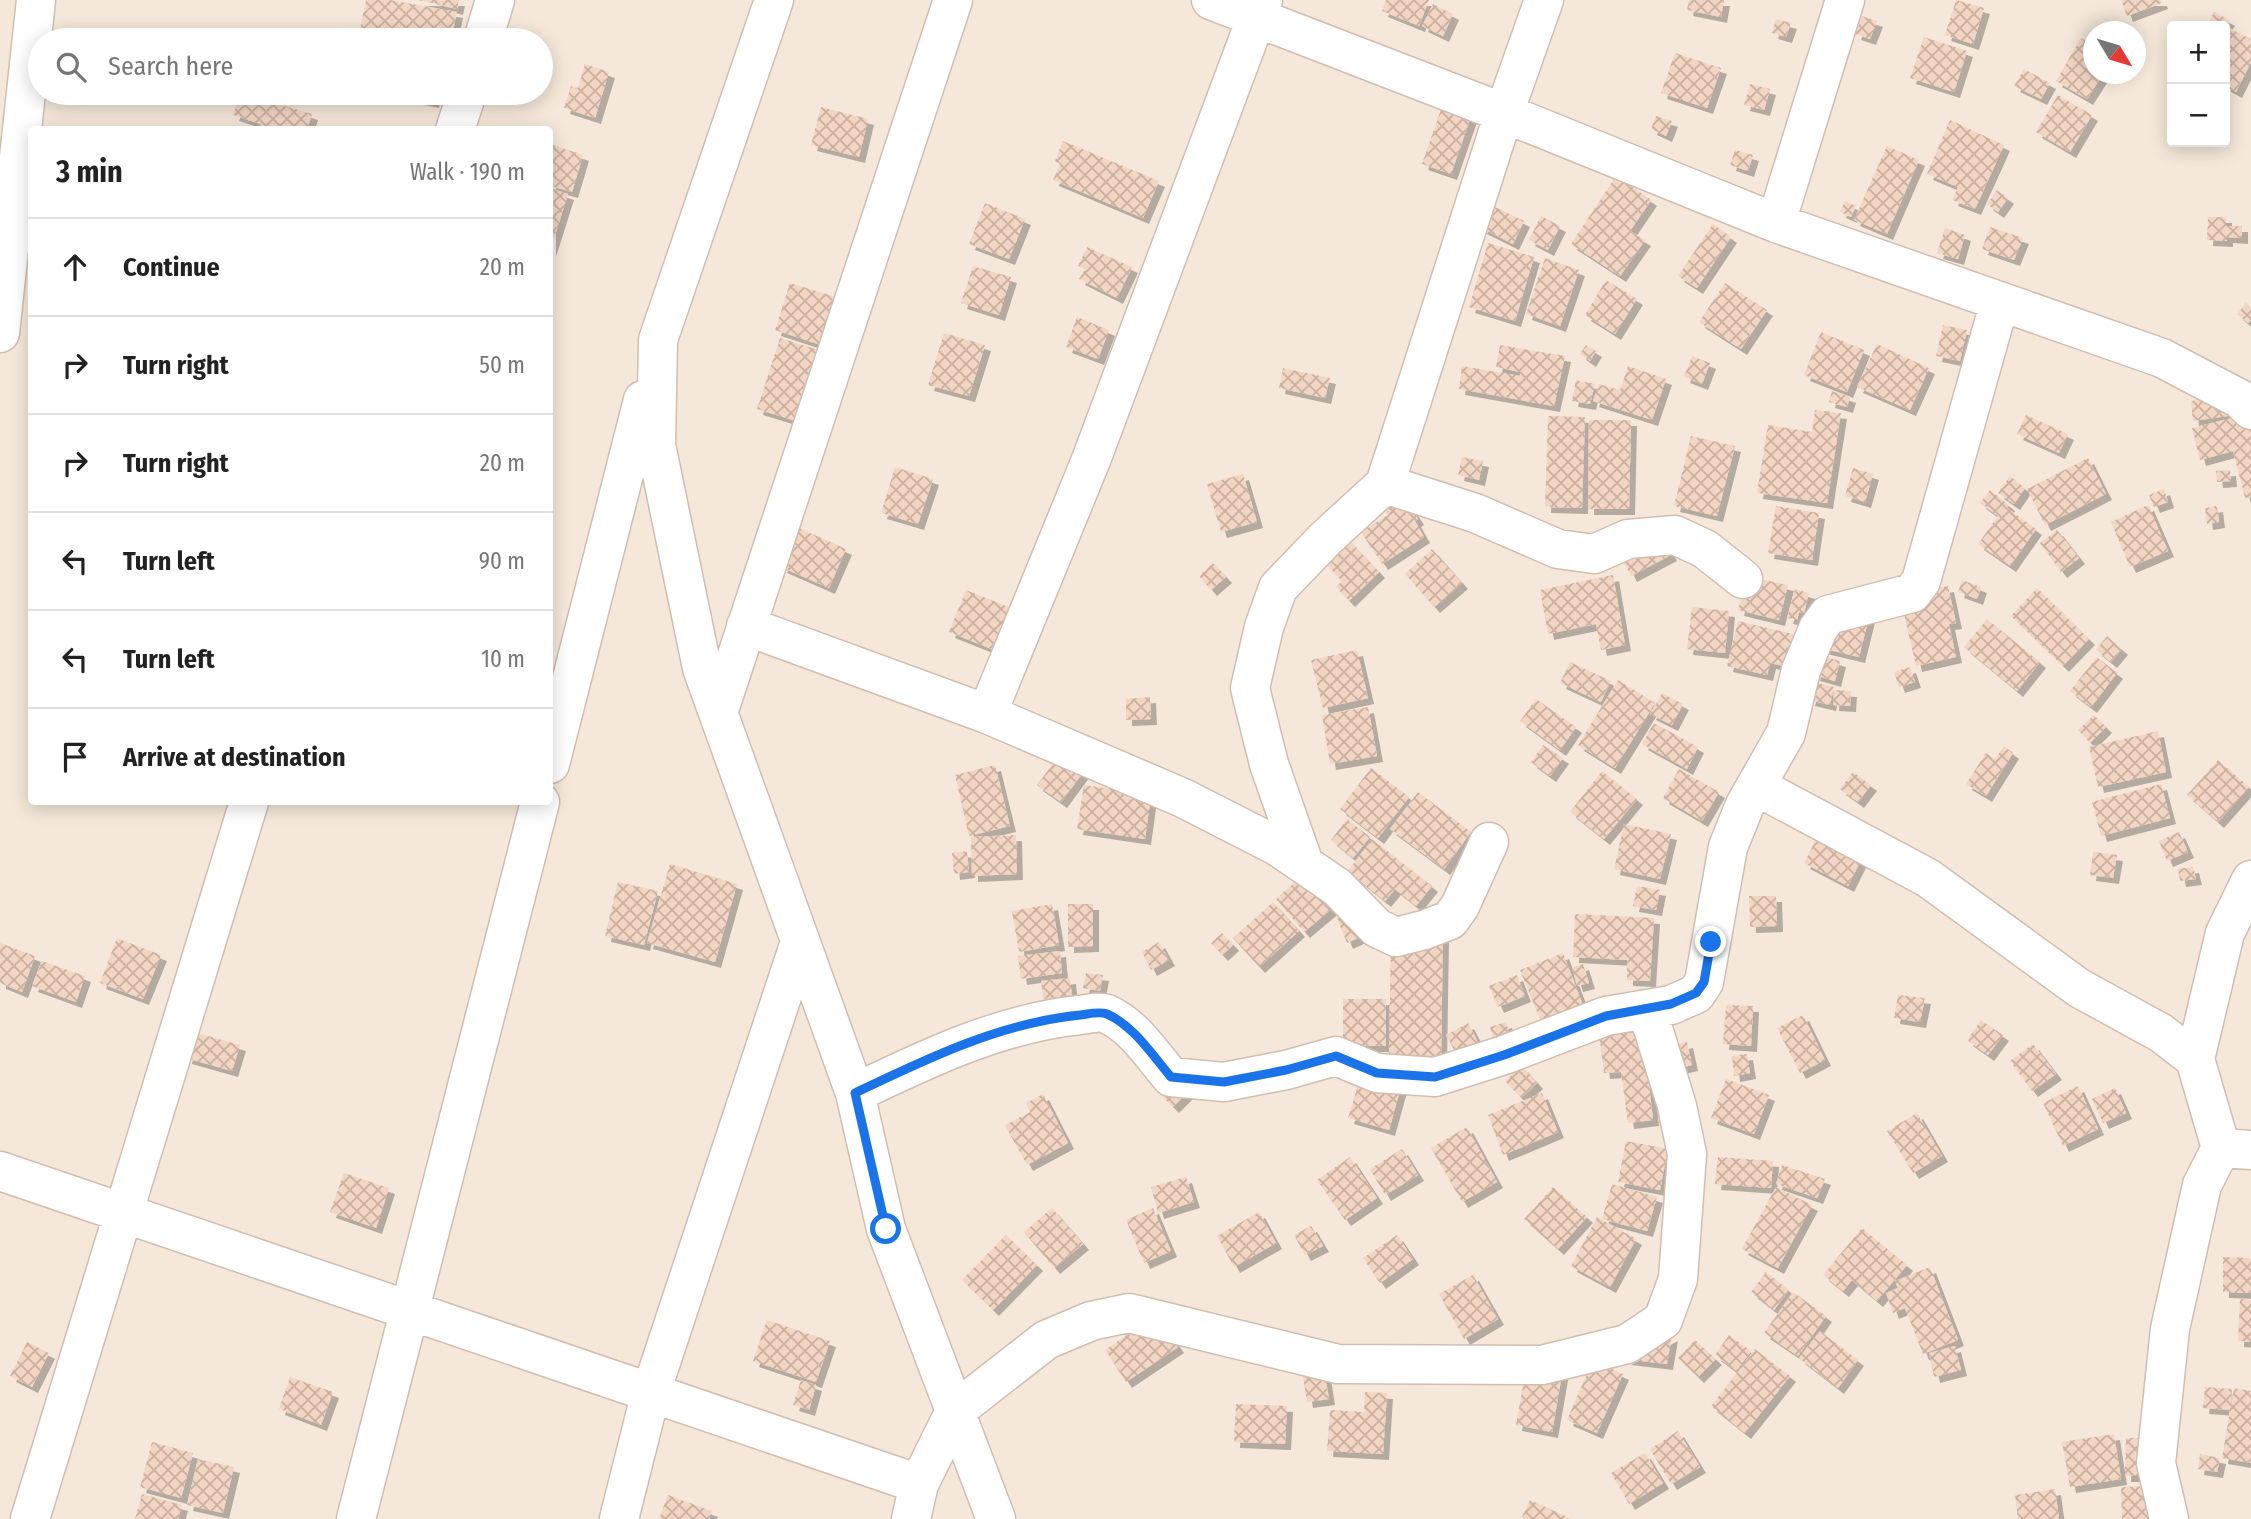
<!DOCTYPE html>
<html lang="en">
<head>
<meta charset="utf-8">
<style>
	body { margin:0; font-family:"Fira Sans Condensed",sans-serif; background:#f6f6f6; color:#222 }
	.controls { position:absolute; right:21px; top:21px; display:grid; overflow:hidden; border-radius:7px; box-shadow:0 4px 18px #0003 }
	.controls button { width:63px; height:63px; display:grid; place-items:center; padding:0; border:0; border-bottom:2px solid #e0e0e0; background:#fff; color:#222; font:35px sans-serif }
	.compass { position:absolute; left:2083px; top:21px; width:63px; height:63px; border-radius:50%; background:#fff; box-shadow:0 4px 18px #0003; rotate:128deg }
	.stop { position:absolute; width:21px; height:21px; margin:-16px; border:5px solid #1a73e8; border-radius:50%; background:#fff }
	.stop.end { background:#1a73e8; border-color:#fff; box-shadow:0 2px 7px #0008 }
	.list { margin:0; padding:0; list-style:none }
	h2 { display:flex; justify-content:space-between; align-items:center; height:91px; margin:0; padding:0 28px; font-size:30px }
	h2 small { font-size:23px; font-weight:400; color:#767676 }
	.list li { display:grid; grid-template-columns:46px 1fr auto; gap:21px; align-items:center; box-sizing:border-box; height:98px; padding:0 28px; border-top:2px solid #e0e0e0 }
	.list b { display:block; font-size:26px; white-space:nowrap }
	.list em { font-size:23px; font-style:normal; color:#767676 }
	.icon { flex:none; width:38px; height:38px; fill:none; stroke:currentColor; stroke-width:2; stroke-linecap:round; stroke-linejoin:round }
	.map { position:relative; flex:none; width:2251px; height:1519px; overflow:hidden }
	.search { position:absolute; background:#fff; box-shadow:0 4px 18px #0003; left:28px; top:28px; width:525px; height:77px; display:flex; align-items:center; gap:18px; box-sizing:border-box; padding:0 24px; border-radius:38px; color:#767676; font-size:26px }
	.panel { position:absolute; background:#fff; box-shadow:0 4px 18px #0003; left:28px; top:126px; width:525px; height:679px; border-radius:7px }
	.map>svg:first-child { display:block }
</style>
</head>
<body>
<div class="map">
<svg width="2251" height="1519" viewBox="0 0 2251 1519">
	<defs>
		<pattern id="building-cross-hatch" width="8" height="8" patternUnits="userSpaceOnUse" patternTransform="scale(1.75)"><rect width="8" height="8" fill="#f3d5c3"/><path d="M0 0l8 8M0 8l8-8" fill="none" stroke="#cab0a1"/></pattern>
		<filter id="shadow"><feDropShadow dx="6" dy="6" stdDeviation="0" flood-color="#0004"/></filter>
	</defs>
	<rect width="100%" height="100%" fill="#fdf6ec"/>
	<path fill="#f5e8da" fill-rule="evenodd" d="M0,0H2251V1519H0ZM2172,26H2225V142H2172ZM2094,32H2136V74H2094ZM40,40H541V93H40ZM32,130H550V802H32Z"/>
	<path fill="url(#building-cross-hatch)" filter="url(#shadow)" d="M366,0H390L457,12L451,40L358,39Z
		M418,0H459L457,9Z
		M1386,0H1429L1419,26L1382,11Z
		M1689,0H1724L1721,17L1687,10Z
		M1956,0L1984,8L1973,44L1945,35Z
		M2121,0H2161L2162,3L2127,16Z
		M1433,4L1453,14L1443,36L1422,26Z
		M2214,12L2229,20L2225,26H2207Z
		M1862,16L1877,21L1870,39L1855,34Z
		M1776,19L1791,23L1786,37L1772,33Z
		M2229,28L2251,39V62L2236,92L2225,86V34Z
		M1924,37L1967,51L1954,92L1910,78Z
		M2081,38L2094,45V74H2103L2087,99L2056,81Z
		M1675,53L1721,68L1707,108L1661,93Z
		M585,64L609,72L595,118L564,108L571,86L578,88Z
		M2024,69L2050,83L2041,99L2014,86Z
		M1750,84L1770,89L1764,110L1744,105Z
		M241,93L312,114L307,130H259L261,124L233,115Z
		M388,93H435L433,102Z
		M1446,95L1475,105L1451,174L1422,164Z
		M2058,95L2092,115L2070,152L2036,132Z
		M821,107L868,119L859,157L811,145Z
		M1656,116L1672,121L1666,136L1651,129Z
		M1950,120L2004,145L1975,209L1952,200L1958,187L1927,174Z
		M1063,141L1159,181L1143,218L1053,180L1060,164L1055,161Z
		M550,144L583,155L572,192L550,186Z
		M1887,146L1919,160L1887,234L1854,220Z
		M1735,150L1753,155L1748,171L1730,165Z
		M1616,176L1651,200L1630,231L1645,240L1620,276L1571,244Z
		M550,188L568,194L550,251Z
		M1997,190L2008,198L1998,212L1987,204Z
		M1845,201L1856,206L1851,217L1840,212Z
		M985,203L1025,219L1009,259L969,244Z
		M1491,205L1524,221L1513,244L1481,228Z
		M1541,216L1560,226L1548,250L1529,240Z
		M2208,217H2226V226H2242V238L2227,237V241L2207,240Z
		M1713,224L1731,237L1697,288L1678,276Z
		M1990,227L2023,238L2014,260L1982,249Z
		M1945,228L1965,235L1958,259L1937,253Z
		M1488,243L1534,257L1515,321L1469,307Z
		M1087,247L1132,267L1117,298L1079,279L1085,269L1078,266Z
		M1545,258L1579,270L1560,326L1526,314Z
		M973,266L1011,277L999,315L961,303Z
		M1606,280L1637,299L1615,334L1585,315Z
		M790,283L836,297L821,345L775,330Z
		M1725,283L1767,310L1741,349L1699,322Z
		M2246,303L2251,307V320L2248,323L2237,314Z
		M1077,317L1109,330L1098,359L1066,347Z
		M1943,325L1967,330L1960,361L1936,356Z
		M1821,332L1864,350L1847,392L1804,375Z
		M944,333L985,345L969,396L928,385Z
		M780,338L819,350L796,421L757,409Z
		M1877,344L1929,368L1910,410L1857,387Z
		M1500,345L1565,356L1554,406L1459,389L1462,366L1520,376V372L1496,367Z
		M1586,345L1596,351L1590,361L1580,354Z
		M1692,356L1710,363L1702,384L1684,377Z
		M1628,366L1666,379L1652,420L1593,401L1599,384L1620,390Z
		M1283,368L1330,378L1325,398L1279,388Z
		M1576,380L1595,384L1590,404L1572,401Z
		M1832,391L1850,397L1847,407L1829,402Z
		M2232,396L2234,415L2193,421L2191,401Z
		M1815,410L1841,413L1827,503L1757,493L1768,425L1812,432Z
		M2251,413V497L2245,498L2233,451L2200,460L2192,428Z
		M2026,415L2068,434L2059,453L2017,434Z
		M1548,416L1585,417L1582,508L1545,507Z
		M1589,420H1631L1629,509H1588Z
		M1691,436L1735,446L1717,516L1674,506Z
		M1462,457L1483,461L1479,480L1458,475Z
		M2088,458L2106,494L2045,525L2027,489Z
		M895,467L933,479L918,524L881,513Z
		M1853,468L1873,474L1865,502L1845,496Z
		M2230,470L2231,481L2217,482L2216,471Z
		M1243,474L1257,522L1221,532L1207,484Z
		M2010,476L2025,488L2014,504L1998,493Z
		M1394,483L1418,519L1415,521L1424,537L1382,564L1361,532L1388,515L1375,495Z
		M2164,489L2168,502L2154,507L2149,495Z
		M1990,490L2009,505L2007,508L2036,529L2010,566L1978,544L1998,516L1980,503Z
		M2148,505L2168,551L2130,567L2111,522Z
		M1776,506L1819,513L1812,560L1768,553Z
		M2217,506L2219,522L2207,524L2205,508Z
		M1653,521L1671,555L1631,576L1614,542Z
		M799,528L846,549L829,588L781,567Z
		M2057,530L2079,558L2061,572L2040,543Z
		M1341,532L1379,572L1349,601L1336,587L1342,581L1317,555Z
		M1432,549L1462,583L1434,607L1405,574Z
		M1213,563L1226,577L1211,590L1199,576Z
		M1613,575L1625,645L1601,650L1596,624L1548,634L1540,590Z
		M1741,575L1788,585L1779,620L1738,610L1743,591Z
		M1962,580L1981,587L1977,599L1958,592Z
		M1948,586L1956,623L1949,624L1956,657L1916,666L1900,596Z
		M2037,588L2089,639L2063,666L2011,616Z
		M1795,589L1809,593L1804,613L1799,612L1797,620L1787,618Z
		M966,590L1011,608L994,650L949,632Z
		M1692,607L1729,611L1725,653L1687,649Z
		M1831,608L1869,617L1859,657L1821,648Z
		M1987,619L2040,662L2017,691L1964,647Z
		M1738,621L1801,636L1793,668L1770,663L1767,675L1727,666Z
		M2107,636L2122,649L2111,662L2096,650Z
		M1357,650L1368,698L1323,708L1311,660Z
		M1819,655L1840,661L1835,681L1814,675Z
		M2097,657L2117,673L2091,707L2070,691Z
		M1570,662L1611,681L1601,702L1560,683Z
		M1910,667L1915,682L1899,687L1894,672Z
		M1618,680L1655,703L1615,768L1578,745Z
		M1814,682L1834,687L1830,705L1809,700Z
		M1834,690L1851,691L1850,706L1833,705Z
		M1662,693L1683,704L1672,725L1650,714Z
		M1150,697L1151,719L1126,720V699Z
		M1536,699L1576,727L1560,750L1520,721Z
		M1368,707L1377,756L1330,764L1322,715Z
		M2094,715L2106,727L2090,743L2078,730Z
		M1654,723L1698,747L1687,769L1642,744Z
		M2158,731L2166,772L2098,787L2089,747Z
		M1543,745L1563,758L1550,776L1531,762Z
		M2004,746L2013,753L1986,796L1966,784L1986,753L1995,759Z
		M1060,754L1084,771L1061,802L1037,785Z
		M2218,760L2249,787L2218,822L2187,795Z
		M995,765L1010,826L969,836L955,775Z
		M1371,768L1409,797L1378,838L1340,809Z
		M1679,769L1719,792L1702,821L1663,798Z
		M1602,771L1637,799L1604,839L1570,812Z
		M1853,772L1871,785L1858,802L1840,789Z
		M2161,784L2170,818L2101,836L2092,802Z
		M1084,785L1151,795L1145,839L1077,829Z
		M1418,792L1471,832L1444,869L1390,829Z
		M1347,819L1370,837L1353,858L1331,840Z
		M1624,824L1671,834L1660,879L1614,869Z
		M1820,832L1864,854L1848,886L1804,863Z
		M2179,832L2188,852L2167,861L2159,841Z
		M1016,835L1017,874L972,876L971,837Z
		M1372,839L1432,886L1416,906L1395,889L1385,901L1348,871Z
		M967,851L969,872L954,874L952,853Z
		M2093,852L2117,855L2113,878L2090,875Z
		M670,864L737,884L715,962L647,943Z
		M1313,866L1342,900L1304,932L1276,899Z
		M2193,867L2196,879L2180,881L2178,869Z
		M618,882L658,891L644,945L605,936Z
		M1637,886L1660,890L1656,910L1633,906Z
		M1749,896H1776L1777,926L1750,927Z
		M1273,902L1299,931L1259,967L1233,938Z
		M1052,904L1059,945L1019,952L1012,911Z
		M1068,904H1093V946L1068,947Z
		M1360,909L1371,932L1347,943L1337,919Z
		M1575,914L1654,918L1650,981L1627,980V960L1573,957Z
		M1222,933L1233,945L1222,955L1211,943Z
		M1391,933L1443,934L1441,1056L1389,1054Z
		M117,938L161,955L143,999L100,983Z
		M1159,942L1169,960L1151,970L1142,952Z
		M0,943L35,956L22,992L0,983Z
		M1060,951L1062,973L1021,979L1018,956Z
		M1563,953L1584,1008L1542,1024L1520,970Z
		M42,961L85,976L76,1002L32,986Z
		M1583,964L1589,983L1577,986L1572,968Z
		M1086,973L1103,975L1100,991L1083,988Z
		M1517,975L1525,996L1498,1007L1489,986Z
		M1070,978L1072,997L1043,999L1041,981Z
		M1898,995L1925,998L1920,1022L1894,1018Z
		M1343,999H1386V1046H1343Z
		M1726,1005L1753,1006L1751,1046L1723,1044Z
		M1803,1015L1825,1060L1800,1073L1777,1028Z
		M1981,1020L2003,1035L1988,1055L1967,1040Z
		M1642,1021L1653,1120L1628,1123L1621,1072L1604,1073L1598,1026Z
		M1506,1022L1511,1041L1495,1046L1490,1027Z
		M1468,1023L1480,1046L1458,1057L1446,1035Z
		M193,1032L240,1045L232,1071L186,1058Z
		M1687,1042L1692,1065L1675,1069L1670,1046Z
		M2033,1044L2056,1074L2032,1091L2010,1061Z
		M1747,1054L1750,1073L1734,1076L1732,1056Z
		M1172,1063L1195,1085L1173,1107L1151,1085Z
		M1522,1066L1537,1083L1521,1098L1505,1081Z
		M1362,1072L1402,1083L1389,1130L1348,1118Z
		M1726,1079L1769,1095L1754,1134L1711,1118Z
		M2078,1086L2098,1129L2063,1146L2043,1103Z
		M2115,1088L2126,1113L2103,1123L2092,1099Z
		M1542,1093L1558,1132L1503,1155L1488,1115Z
		M1043,1094L1068,1143L1027,1165L1005,1125L1030,1112L1026,1103Z
		M1917,1113L1942,1156L1913,1173L1887,1131Z
		M1467,1127L1497,1182L1462,1202L1431,1148Z
		M1626,1141L1668,1149L1660,1190L1618,1182Z
		M1402,1149L1418,1175L1385,1195L1370,1169Z
		M1350,1157L1377,1198L1345,1220L1317,1180Z
		M1718,1157L1773,1161L1771,1188L1715,1184Z
		M1782,1165L1825,1179L1817,1198L1776,1184Z
		M344,1173L389,1188L376,1228L330,1212Z
		M1186,1177L1194,1202L1158,1213L1151,1187Z
		M1612,1184L1657,1197L1647,1231L1602,1219Z
		M1553,1187L1587,1217L1558,1249L1524,1219Z
		M1776,1187L1812,1205L1778,1268L1742,1249Z
		M1052,1208L1083,1244L1054,1268L1024,1232Z
		M1153,1208L1171,1251L1144,1263L1126,1220Z
		M1259,1212L1276,1243L1234,1267L1217,1236Z
		M1597,1217L1636,1239L1610,1287L1571,1266Z
		M1311,1226L1323,1246L1305,1255L1294,1235Z
		M1862,1228L1907,1265L1877,1301L1852,1280L1843,1291L1823,1275Z
		M1006,1235L1037,1265L993,1310L962,1280Z
		M1397,1235L1413,1259L1380,1283L1363,1258Z
		M2223,1257L2251,1258V1293L2223,1292Z
		M1930,1267L1958,1340L1923,1354L1905,1308L1893,1313L1886,1293L1898,1288L1895,1281Z
		M1766,1272L1789,1290L1774,1310L1751,1292Z
		M1473,1275L1498,1319L1464,1339L1439,1294Z
		M1793,1292L1826,1316L1798,1356L1764,1333Z
		M2240,1299L2251,1300V1342L2238,1341Z
		M1156,1315L1178,1347L1126,1382L1105,1350Z
		M767,1320L830,1341L816,1382L753,1361Z
		M1820,1331L1858,1360L1838,1388L1799,1358Z
		M1672,1335L1667,1364L1625,1359Z
		M1729,1335L1751,1351L1736,1371L1715,1355Z
		M1695,1340L1716,1359L1698,1377L1678,1358Z
		M27,1342L49,1353L32,1387L10,1376Z
		M1955,1346L1961,1370L1934,1377L1929,1353Z
		M1755,1349L1790,1376L1745,1433L1711,1406Z
		M1593,1360L1623,1374L1597,1433L1567,1420Z
		M1527,1362L1563,1369L1552,1432L1516,1425Z
		M1325,1374L1329,1399L1307,1402L1303,1377Z
		M290,1377L333,1392L321,1425L279,1409Z
		M801,1380L816,1385L809,1410L793,1405Z
		M2205,1387L2232,1389L2231,1407L2234,1388L2251,1391V1463L2222,1458L2230,1410L2203,1408Z
		M1365,1392L1387,1393L1383,1454L1327,1451L1330,1410L1364,1412Z
		M1236,1404L1287,1406L1285,1444L1234,1442Z
		M1678,1431L1700,1467L1671,1484L1650,1449Z
		M2114,1434L2121,1479L2070,1487L2062,1442Z
		M2126,1438H2151L2150,1476H2125Z
		M152,1442L193,1453L181,1498L140,1487Z
		M1645,1453L1663,1483L1629,1504L1611,1473Z
		M2200,1454L2220,1458L2217,1472L2198,1469Z
		M198,1459L234,1467L223,1513L187,1505Z
		M2153,1486L2154,1519H2122L2121,1487Z
		M2055,1489L2059,1519H2018L2015,1495Z
		M142,1494L182,1505L178,1519H135Z
		M668,1495L712,1511L709,1519H659Z
		M1530,1500L1572,1519H1521Z"/>
	<g fill="none" stroke-linecap="round" stroke-linejoin="round">
		<defs>
			<path id="minor" d="M774,0L658,340L656,445L702,668L855,1093L886,1229L996,1519
				M1211,0L1504,113L1776,223L1845,0
				M483,40L495,0
				M455,130L467,93
				M1776,223L2162,358L2240,399L2251,410
				M0,333L36,0
				M1385,484L1475,513L1558,549L1594,554L1628,539L1675,535L1705,549L1743,579
				M746,626L987,714L1183,798L1277,846L1337,887L1377,928L1396,937L1424,930L1450,920L1460,906L1489,842
				M718,713L953,0
				M987,714L1091,460L1263,0
				M550,764L643,400
				M1756,786L1928,878L2079,988L2161,1033L2195,1059L2221,1148
				M1304,864L1269,764L1250,688L1264,627L1278,588L1325,539L1385,484L1504,113L1544,0
				M2195,1059L2225,933L2251,880
				M855,1093C926,1059 1000,1023 1080,1015C1088,1014 1100,1011 1107,1014C1134,1026 1152,1055 1171,1077L1224,1082L1286,1070L1336,1056L1377,1073L1435,1077L1504,1055L1606,1016L1671,1005L1696,994L1704,982L1728,847L1745,805L1786,733L1801,670L1818,629L1828,615L1912,593L1921,581L2000,301
				M0,1171L919,1484
				M30,1519L249,802
				M356,1519L540,802
				M619,1519L651,1392L800,942
				M911,1519L919,1484L955,1411L1046,1340L1091,1321L1129,1313L1338,1364L1542,1365L1627,1344L1663,1320L1678,1279L1687,1154L1677,1106L1647,1009
				M2169,1519L2156,1463L2170,1329L2202,1185L2221,1148L2251,1150"/>
		</defs>
		<use href="#minor" stroke="#d1beb0" stroke-width="41"/>
		<use href="#minor" stroke="#fff" stroke-width="38"/>
	</g>
	<g fill="none" stroke-linecap="round" stroke-linejoin="round">
		<path stroke="#1a73e8" stroke-width="9" d="M886,1229L855,1093C926,1059 1000,1023 1080,1015C1088,1014 1100,1011 1107,1014C1134,1026 1152,1055 1171,1077L1224,1082L1286,1070L1336,1056L1377,1073L1435,1077L1504,1055L1606,1016L1671,1004L1696,993L1704,982L1711,942"/>
	</g>
</svg>
<div class="controls">
<button>+</button>
<button>−</button>
</div>
<svg class="compass" viewBox="-18 -18 36 36"><path d="M0-13l5 13h-10z" fill="#e53935"/><path d="M0 13l5-13h-10z" fill="#767676"/></svg>
<div class="stop" style="left:886px;top:1229px"></div>
<div class="stop end" style="left:1711px;top:942px"></div>
<div class="search"><svg class="icon" aria-label="search" viewBox="0 0 24 24"><circle cx="10" cy="10" r="6"/><path d="M15 15l6 6"/></svg>Search here</div>
<section class="panel">
<h2>3 min<small>Walk · 190 m</small></h2>
<ul class="list">
<li><svg class="icon" aria-label="ahead" viewBox="0 0 24 24"><path d="M12 20V5M6 11l6-6 6 6"/></svg><div><b>Continue</b></div><em>20 m</em></li>
<li><svg class="icon" aria-label="right" viewBox="0 0 24 24"><path d="M7 20v-9h11M14 6l5 5-5 5"/></svg><div><b>Turn right</b></div><em>50 m</em></li>
<li><svg class="icon" aria-label="right" viewBox="0 0 24 24"><path d="M7 20v-9h11M14 6l5 5-5 5"/></svg><div><b>Turn right</b></div><em>20 m</em></li>
<li><svg class="icon" aria-label="left" viewBox="0 0 24 24"><path d="M17 20v-9H6M10 6l-5 5 5 5"/></svg><div><b>Turn left</b></div><em>90 m</em></li>
<li><svg class="icon" aria-label="left" viewBox="0 0 24 24"><path d="M17 20v-9H6M10 6l-5 5 5 5"/></svg><div><b>Turn left</b></div><em>10 m</em></li>
<li><svg class="icon" aria-label="arrive" viewBox="0 0 24 24"><path d="M6 21V4h12l-3 4 3 4H6"/></svg><div><b>Arrive at destination</b></div></li>
</ul>
</section>
</div>
</body>
</html>
